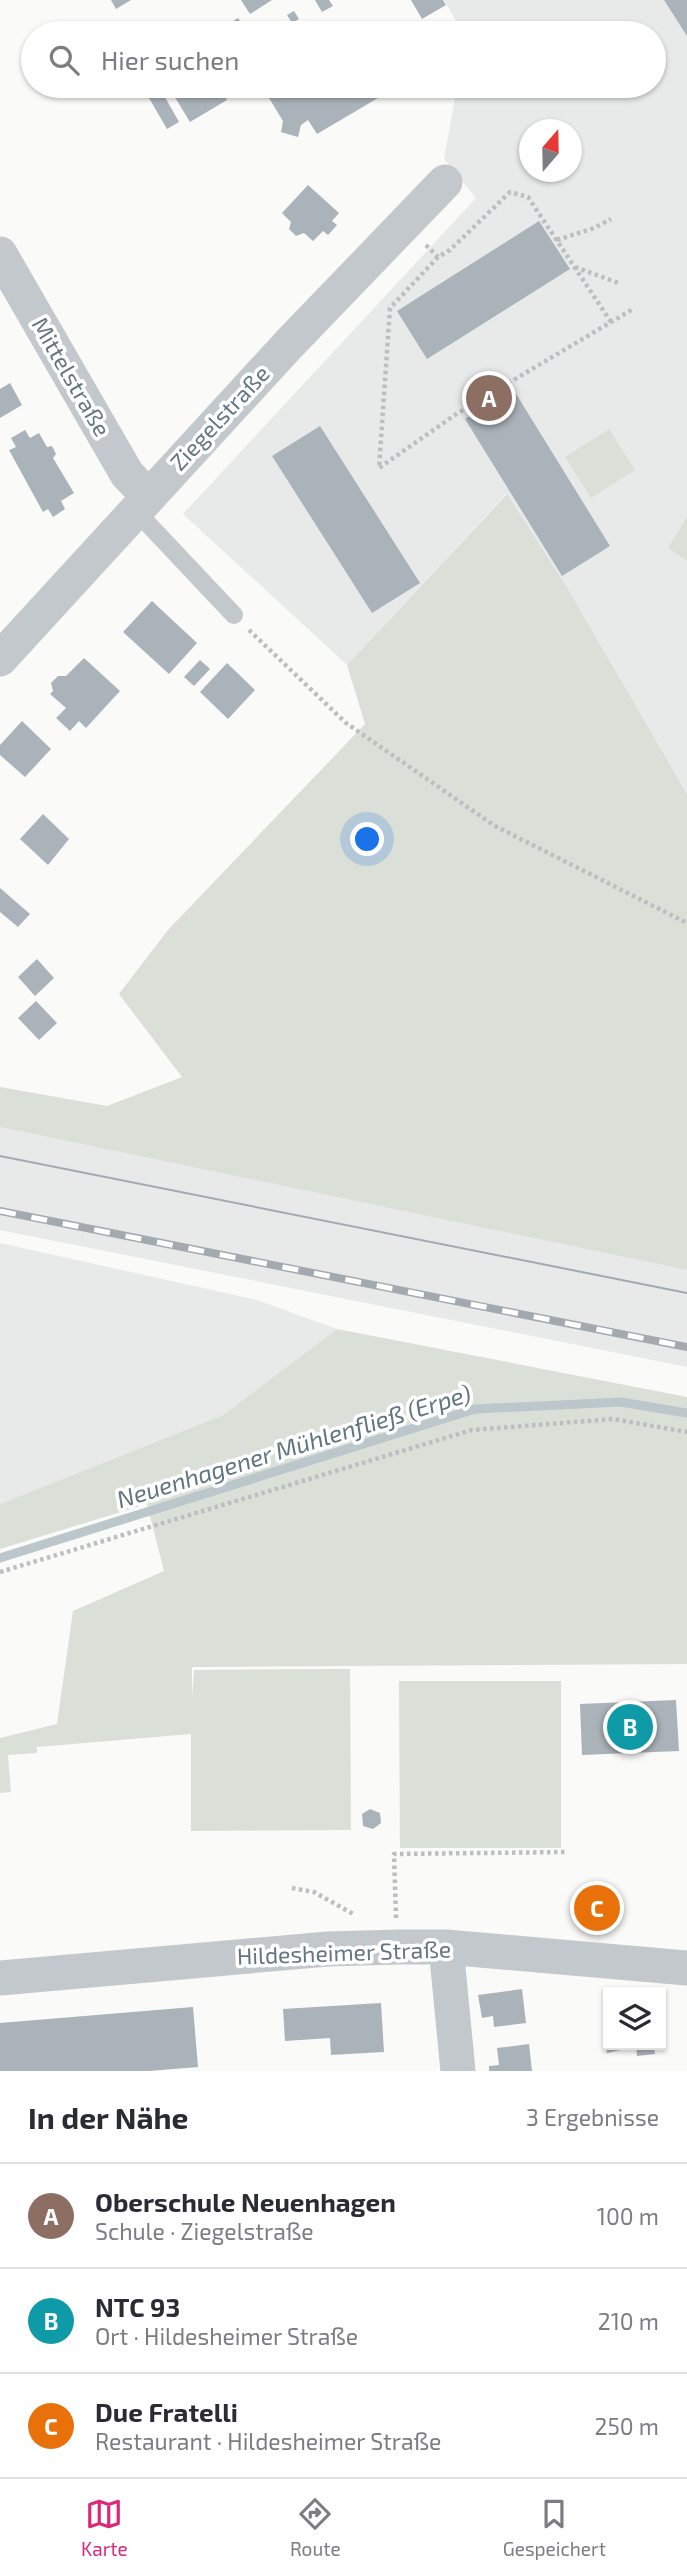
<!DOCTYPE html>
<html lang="de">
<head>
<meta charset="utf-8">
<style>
	body { margin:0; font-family:"Exo 2",sans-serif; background:#f2f2f3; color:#2b2b33 }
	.controls { position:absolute; right:21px; bottom:21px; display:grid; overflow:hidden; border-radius:0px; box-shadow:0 2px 5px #0004 }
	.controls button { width:63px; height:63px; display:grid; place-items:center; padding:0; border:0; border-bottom:2px solid #e1e1e2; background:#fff; color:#2b2b33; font:35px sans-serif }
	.compass { position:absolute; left:519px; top:119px; width:63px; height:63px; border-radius:50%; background:#fff; box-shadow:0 2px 5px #0004; rotate:20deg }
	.you { position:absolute; left:368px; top:840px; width:24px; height:24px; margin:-18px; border:5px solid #fff; border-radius:50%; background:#1a73e8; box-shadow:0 0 0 10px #1a73e833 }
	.badge { display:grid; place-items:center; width:46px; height:46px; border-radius:50%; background:#db2777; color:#fff; font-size:23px; font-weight:700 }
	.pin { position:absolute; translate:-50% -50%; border:4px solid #fff; box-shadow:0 2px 7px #0006 }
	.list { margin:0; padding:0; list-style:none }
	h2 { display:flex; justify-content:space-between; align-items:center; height:91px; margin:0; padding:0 28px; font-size:30px }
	h2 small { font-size:23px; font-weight:400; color:#7c7c81 }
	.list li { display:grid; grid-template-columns:46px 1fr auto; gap:21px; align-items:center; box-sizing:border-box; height:105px; padding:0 28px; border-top:2px solid #e1e1e2 }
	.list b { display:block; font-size:26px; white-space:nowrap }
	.list p { margin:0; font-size:23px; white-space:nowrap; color:#7c7c81 }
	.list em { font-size:23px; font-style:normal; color:#7c7c81 }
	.icon { flex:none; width:38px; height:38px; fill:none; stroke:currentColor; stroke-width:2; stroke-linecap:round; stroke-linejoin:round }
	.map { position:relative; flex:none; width:687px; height:2071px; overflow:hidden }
	.search { position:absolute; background:#fff; box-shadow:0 2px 5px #0004; left:21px; right:21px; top:21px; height:77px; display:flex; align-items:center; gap:18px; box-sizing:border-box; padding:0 24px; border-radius:38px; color:#7c7c81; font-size:26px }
	.sheet { height:406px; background:#fff }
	nav { display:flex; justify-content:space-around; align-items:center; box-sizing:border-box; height:98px; border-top:2px solid #e1e1e2; background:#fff; font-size:19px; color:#7c7c81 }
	nav a { display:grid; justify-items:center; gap:4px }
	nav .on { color:#db2777 }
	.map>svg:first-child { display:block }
</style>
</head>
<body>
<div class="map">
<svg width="687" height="2071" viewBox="0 0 687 2071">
	<rect width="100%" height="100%" fill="#fafaf8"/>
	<path fill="#e8e9e9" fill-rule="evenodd" d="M444,0H687V794L568,589L506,494L347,665L183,514L476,198L444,159L457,86H654V33H463ZM530,130H572V172H530Z
		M0,1127L687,1270V1367L0,1230Z
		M0,1243L257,1300L337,1329L223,1415L0,1504Z"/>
	<path fill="#dadfd7" d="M609,429L635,470L591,498L565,457Z
		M507,494L568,589L687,794V1270L0,1127V1087L107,1106L182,1077L119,994L168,930L365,724L347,665Z
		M687,517V561L668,548Z
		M337,1329L687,1397V1664L192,1667V1698L194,1670L350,1669L351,1830L191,1831V1734L37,1747V1753L8,1755L11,1792L0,1793V1738L57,1724L73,1611L164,1571L147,1504L0,1549V1504L223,1415Z
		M399,1681H561V1848H400Z"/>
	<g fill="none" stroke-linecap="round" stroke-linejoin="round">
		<path stroke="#bbc7cb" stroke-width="9" d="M0,1558L475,1409L621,1402L687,1413"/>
	</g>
	<path fill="#aab3b9" d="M111,0H131L116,9Z
		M241,0H272L250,14Z
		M315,0H329L333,6L322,12Z
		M411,0H443L446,5L422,19Z
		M664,0H687V36Z
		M294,11L299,19L292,23L287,15Z
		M238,18L246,30L227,33L223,27Z
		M186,86H218L227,100L190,122L173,94Z
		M285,86H370L378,98L317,134L308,120L301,125L298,137L281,132L283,121L269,98Z
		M161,90L179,122L167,129L149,98Z
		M308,185L339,213L332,221L337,225L328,235L323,231L313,241L304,233L296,236L289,229L291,222L282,213Z
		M539,221L570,269L427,359L397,311Z
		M10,383L22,405L0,418V389Z
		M513,389L610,546L562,576L465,419Z
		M320,426L420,583L372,613L272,456Z
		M25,430L30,438L39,433L47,447L52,446L56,454L53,458L74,493L61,501L65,509L53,517L48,509L43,512L9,450L16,447L11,438Z
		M152,601L197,643L169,674L123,632Z
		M84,658L120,691L86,728L79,721L70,731L56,718L66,708L50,694L53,691L51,683L58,676H66Z
		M200,660L210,669L194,686L184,677Z
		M227,663L255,690L228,719L200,692Z
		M22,721L51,749L25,777L0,755V745Z
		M43,814L69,839L48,865L20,839Z
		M0,888L30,914L18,927L0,912Z
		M37,959L54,978L35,996L18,977Z
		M36,1001L57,1023L39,1040L18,1018Z
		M676,1700L679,1751L582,1755L580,1704Z
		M370,1809L380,1813L381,1823L373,1829L363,1826L362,1814Z
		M522,1989L526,2023L494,2027L493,2016L482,2018L478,1995Z
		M381,2003L384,2052L331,2055L330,2038L285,2041L283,2009Z
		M193,2007L198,2067L149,2071H0V2023Z
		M605,2039H608V2045H624L625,2049L607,2053Z
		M529,2044L532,2071H489V2066L499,2065L497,2048Z
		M636,2045H654L655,2054L637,2056Z"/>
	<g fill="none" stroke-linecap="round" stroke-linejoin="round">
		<path stroke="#bbbfc2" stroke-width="4.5" stroke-dasharray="3.5 3.5" stroke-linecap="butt" d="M557,240L594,228L611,219
			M426,245L438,257
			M575,267L621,284
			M611,322L528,197L510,192L450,250L438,257L390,308L379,468L458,413L633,309
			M249,630L346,723L495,826L687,923
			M0,1572L472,1430L613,1419L687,1432
			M292,1888L314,1892L355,1915
			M396,1918L394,1854L567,1852"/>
		<path stroke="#c3c8cc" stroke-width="18" d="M135,510L234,615"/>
		<path stroke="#c3c8cc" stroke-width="35" d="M0,254L127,474L148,496
			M0,659L289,344L445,182
			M446,1947L458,2071
			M0,1978L328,1949L399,1947H446L687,1968"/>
		<path stroke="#a2aab0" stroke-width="2" d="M0,1156L687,1293"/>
		<defs>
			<path id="rail" d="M0,1211L687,1347"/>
		</defs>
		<use href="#rail" stroke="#a2aab0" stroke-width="8"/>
		<use href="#rail" stroke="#fff" stroke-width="5" stroke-dasharray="16" stroke-linecap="butt"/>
	</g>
	<g text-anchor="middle" stroke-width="7" stroke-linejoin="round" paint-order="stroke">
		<g font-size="23" fill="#657683" stroke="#fff">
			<text transform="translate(71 377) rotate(60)" y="8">Mittelstraße</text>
			<text transform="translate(220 418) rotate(-47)" y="8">Ziegelstraße</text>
			<text transform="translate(344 1953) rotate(-2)" y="8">Hildesheimer Straße</text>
		</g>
		<g font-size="24" font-style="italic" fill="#60757c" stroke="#fff">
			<text transform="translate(294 1447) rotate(-17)" y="8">Neuenhagener Mühlenfließ (Erpe)</text>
		</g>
	</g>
</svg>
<div class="controls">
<button><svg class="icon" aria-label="layers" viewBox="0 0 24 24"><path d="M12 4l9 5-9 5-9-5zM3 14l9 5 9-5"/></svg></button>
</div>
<svg class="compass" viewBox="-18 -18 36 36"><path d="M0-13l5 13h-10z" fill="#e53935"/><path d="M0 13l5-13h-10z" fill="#7c7c81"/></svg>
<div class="you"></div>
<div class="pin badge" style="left:489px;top:398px;background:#8d6e63">A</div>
<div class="pin badge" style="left:630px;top:1727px;background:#0f9aa8">B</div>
<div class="pin badge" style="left:597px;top:1908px;background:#e8710a">C</div>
<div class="search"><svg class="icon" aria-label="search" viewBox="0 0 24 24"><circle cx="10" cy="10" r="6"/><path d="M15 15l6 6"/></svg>Hier suchen</div>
</div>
<section class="sheet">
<h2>In der Nähe<small>3 Ergebnisse</small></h2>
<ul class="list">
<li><span class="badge" style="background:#8d6e63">A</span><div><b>Oberschule Neuenhagen</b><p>Schule · Ziegelstraße</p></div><em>100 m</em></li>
<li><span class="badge" style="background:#0f9aa8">B</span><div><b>NTC 93</b><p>Ort · Hildesheimer Straße</p></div><em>210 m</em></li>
<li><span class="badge" style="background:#e8710a">C</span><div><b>Due Fratelli</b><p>Restaurant · Hildesheimer Straße</p></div><em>250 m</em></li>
</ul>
</section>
<nav>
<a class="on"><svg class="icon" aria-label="map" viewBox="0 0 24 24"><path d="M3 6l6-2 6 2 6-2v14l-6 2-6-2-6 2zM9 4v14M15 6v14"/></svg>Karte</a>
<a><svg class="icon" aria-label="directions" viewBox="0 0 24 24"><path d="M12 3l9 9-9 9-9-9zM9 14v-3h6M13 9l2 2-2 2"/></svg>Route</a>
<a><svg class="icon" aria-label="saved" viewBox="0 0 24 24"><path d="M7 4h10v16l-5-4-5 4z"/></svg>Gespeichert</a>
</nav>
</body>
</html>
